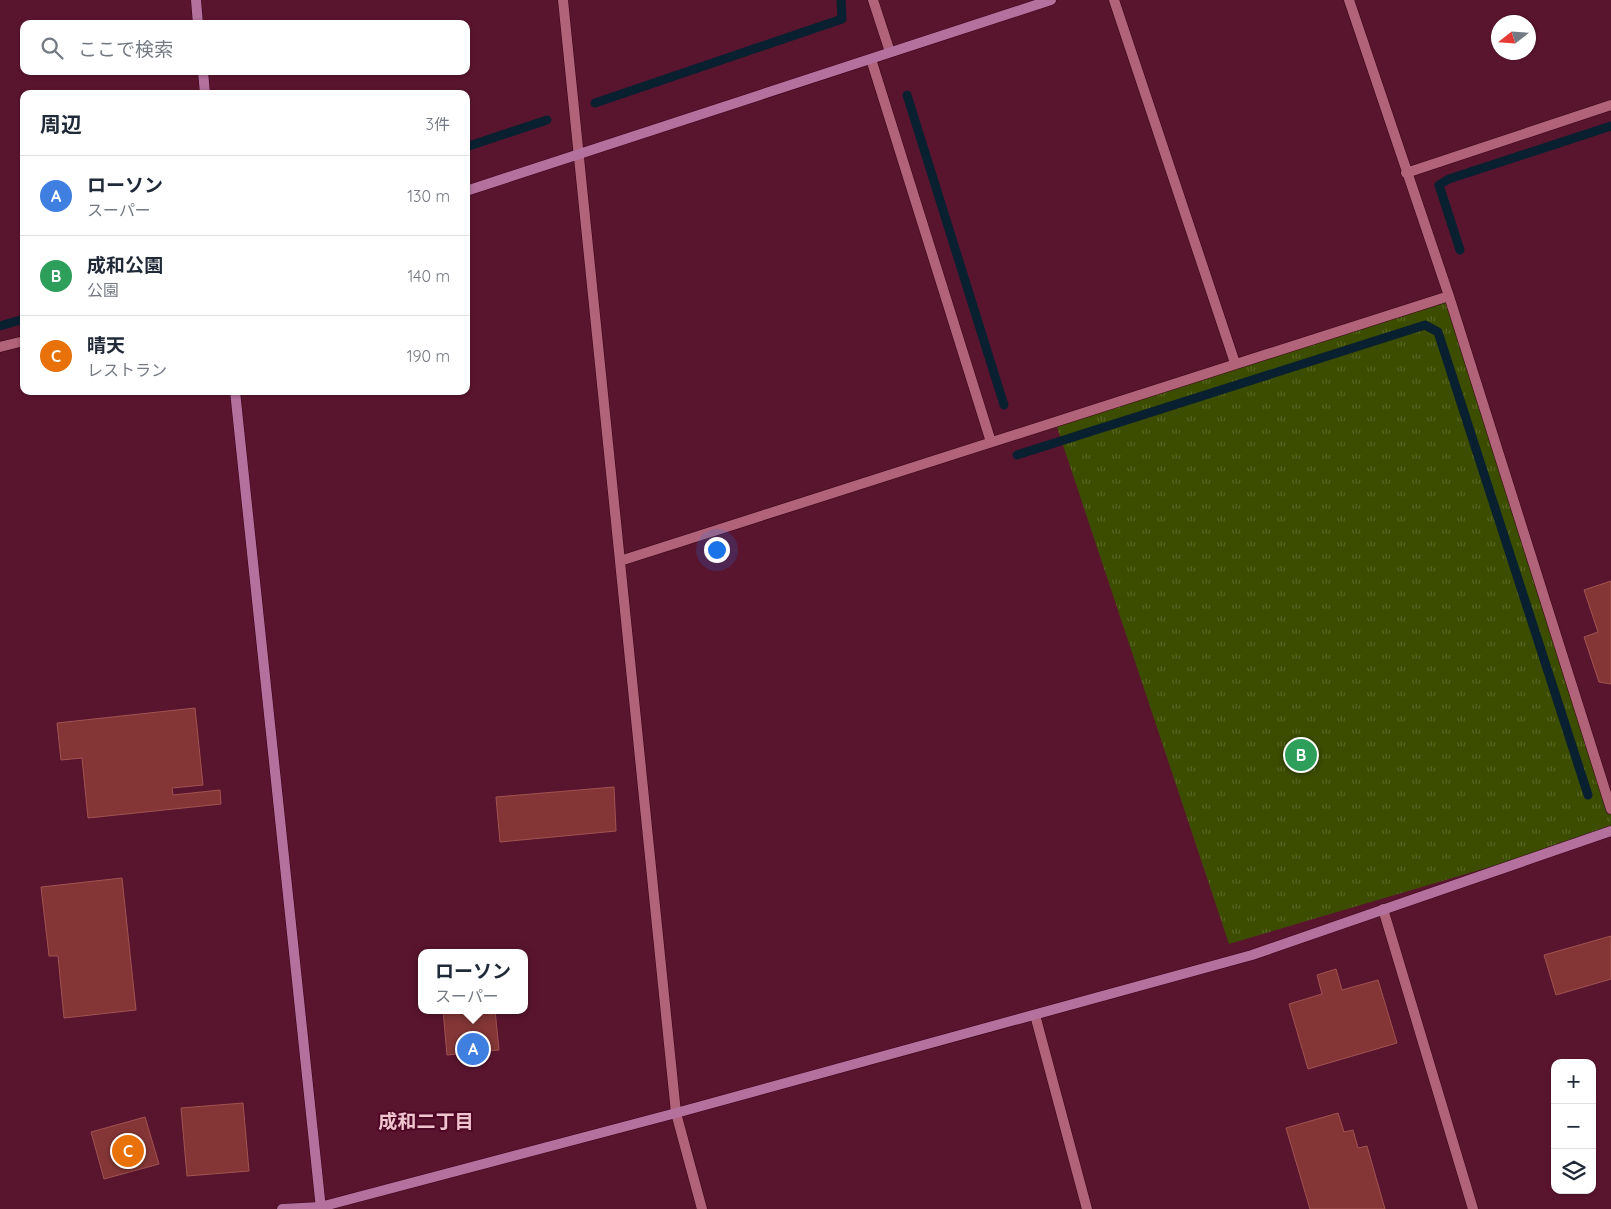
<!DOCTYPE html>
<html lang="ja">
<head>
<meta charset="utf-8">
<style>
	body { margin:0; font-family:Quicksand,"Noto Sans JP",sans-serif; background:#f2f2f3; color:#1f2937 }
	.controls { position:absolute; right:15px; bottom:15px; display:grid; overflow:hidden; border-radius:10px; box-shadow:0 1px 4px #0004 }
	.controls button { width:45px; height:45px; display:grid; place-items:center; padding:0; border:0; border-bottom:1px solid #e0e1e3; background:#fff; color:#1f2937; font:25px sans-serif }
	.compass { position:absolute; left:1491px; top:15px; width:45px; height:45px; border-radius:50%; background:#fff; box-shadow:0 1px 4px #0004; rotate:253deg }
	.you { position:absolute; left:716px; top:549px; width:18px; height:18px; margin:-12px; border:4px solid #fff; border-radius:50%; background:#1a73e8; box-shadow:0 0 0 8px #1a73e833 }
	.badge { display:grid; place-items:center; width:32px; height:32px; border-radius:50%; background:#3a7374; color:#fff; font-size:16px; font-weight:700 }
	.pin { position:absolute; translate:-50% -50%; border:2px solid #fff; box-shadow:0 1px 5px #0006 }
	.popup { position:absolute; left:418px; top:949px; width:110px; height:65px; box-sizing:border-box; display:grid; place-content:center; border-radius:10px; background:#fff; filter:drop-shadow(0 1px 4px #0005); font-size:16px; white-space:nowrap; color:#747a83 }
	.popup b { font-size:19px; color:#1f2937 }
	.popup::after { content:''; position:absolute; left:50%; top:100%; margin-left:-10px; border:10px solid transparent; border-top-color:#fff }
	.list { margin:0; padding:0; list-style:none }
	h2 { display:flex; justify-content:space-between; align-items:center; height:65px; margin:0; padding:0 20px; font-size:21px }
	h2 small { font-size:16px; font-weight:400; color:#747a83 }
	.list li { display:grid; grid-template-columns:32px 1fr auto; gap:15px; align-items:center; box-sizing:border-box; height:80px; padding:0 20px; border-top:1px solid #e0e1e3 }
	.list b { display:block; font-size:19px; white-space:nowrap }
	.list p { margin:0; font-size:16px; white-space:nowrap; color:#747a83 }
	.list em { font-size:16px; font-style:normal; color:#747a83 }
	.icon { flex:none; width:28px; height:28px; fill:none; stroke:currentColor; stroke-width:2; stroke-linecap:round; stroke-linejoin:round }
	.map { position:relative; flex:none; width:1611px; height:1209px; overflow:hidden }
	.search { position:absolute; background:#fff; box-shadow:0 1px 4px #0004; left:20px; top:20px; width:450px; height:55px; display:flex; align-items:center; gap:12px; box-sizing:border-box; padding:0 18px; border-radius:10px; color:#747a83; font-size:19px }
	.panel { position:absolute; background:#fff; box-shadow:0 1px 4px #0004; left:20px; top:90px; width:450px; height:305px; border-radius:10px }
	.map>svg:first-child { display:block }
</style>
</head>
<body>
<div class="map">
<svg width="1611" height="1209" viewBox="0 0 1611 1209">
	<defs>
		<pattern id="grass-tufts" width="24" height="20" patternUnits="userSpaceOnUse" patternTransform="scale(1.25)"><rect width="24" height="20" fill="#3c4d00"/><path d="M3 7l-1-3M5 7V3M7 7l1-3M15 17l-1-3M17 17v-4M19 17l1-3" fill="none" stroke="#586524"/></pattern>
	</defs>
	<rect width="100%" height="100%" fill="#5a152e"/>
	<path fill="url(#grass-tufts)" d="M1449,296L1611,809V831L1229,944L1055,421Z"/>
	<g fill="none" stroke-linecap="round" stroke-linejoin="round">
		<path stroke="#092031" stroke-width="9" d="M907,95L1004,405
			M595,103L842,19L841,0
			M466,147L547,120
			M1460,250L1439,185L1449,179L1611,126
			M0,326L24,319
			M1017,455L1425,325L1438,332L1588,795"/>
	</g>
	<path fill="#843636" stroke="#a05351" d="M1611,581V684L1599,682L1584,637L1598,632L1584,590Z
		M195,708L203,785L172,788L173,795L220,790L221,804L88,818L82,758L61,760L57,723Z
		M614,787L616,831L500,842L496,797Z
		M122,878L136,1010L64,1018L58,956H49L41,887Z
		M1611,936V979L1556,995L1544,955Z
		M1336,969L1342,990L1378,980L1397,1043L1308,1069L1289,1004L1322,994L1317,975Z
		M443,1010H495L499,1050L447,1055Z
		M243,1103L249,1171L187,1176L181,1108Z
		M1338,1113L1344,1132L1353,1130L1358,1148L1367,1146L1385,1209H1310L1286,1128Z
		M145,1117L159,1164L104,1179L91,1132Z"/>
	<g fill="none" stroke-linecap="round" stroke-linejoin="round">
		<defs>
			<path id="street" d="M563,0L676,1113L702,1209
				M873,0L890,52
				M1114,0L1235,363
				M1349,0L1449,296L1611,809
				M871,59L991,442
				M1406,173L1611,105
				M0,347L24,341
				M620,561L1449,296
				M1383,909L1473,1209
				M1035,1015L1087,1209"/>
			<path id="secondary" d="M196,0L198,24
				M203,71L205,94
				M466,191L1051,0
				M235,391L321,1209
				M282,1209L320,1207L676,1113L1252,955L1611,831"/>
		</defs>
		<use href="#street" stroke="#370317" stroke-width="11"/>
		<use href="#secondary" stroke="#370317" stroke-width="11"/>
		<use href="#street" stroke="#b16379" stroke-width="10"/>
		<use href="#secondary" stroke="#b4719e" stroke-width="10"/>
	</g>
	<g text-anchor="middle" stroke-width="4" stroke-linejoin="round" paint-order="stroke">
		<g font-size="19" font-weight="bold" fill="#f0c4ce" stroke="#4e0724">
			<text x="426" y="1128">成和二丁目</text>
		</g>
	</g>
</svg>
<div class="controls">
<button>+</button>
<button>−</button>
<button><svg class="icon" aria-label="layers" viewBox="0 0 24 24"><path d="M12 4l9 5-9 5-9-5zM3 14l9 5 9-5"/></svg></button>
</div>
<svg class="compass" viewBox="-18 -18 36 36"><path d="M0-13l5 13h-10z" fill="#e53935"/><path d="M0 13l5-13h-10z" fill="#747a83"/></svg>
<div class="you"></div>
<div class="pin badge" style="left:473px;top:1049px;background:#3f7fe0">A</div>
<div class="popup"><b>ローソン</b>スーパー</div>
<div class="pin badge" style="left:1301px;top:755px;background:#2e9e5b">B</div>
<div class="pin badge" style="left:128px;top:1151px;background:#e8710a">C</div>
<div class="search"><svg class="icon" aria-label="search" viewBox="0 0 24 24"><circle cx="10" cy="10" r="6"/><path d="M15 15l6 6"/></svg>ここで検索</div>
<section class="panel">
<h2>周辺<small>3件</small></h2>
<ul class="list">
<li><span class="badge" style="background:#3f7fe0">A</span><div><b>ローソン</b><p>スーパー</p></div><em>130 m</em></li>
<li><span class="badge" style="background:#2e9e5b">B</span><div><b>成和公園</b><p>公園</p></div><em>140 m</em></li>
<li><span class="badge" style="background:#e8710a">C</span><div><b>晴天</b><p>レストラン</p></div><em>190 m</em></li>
</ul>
</section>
</div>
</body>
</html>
